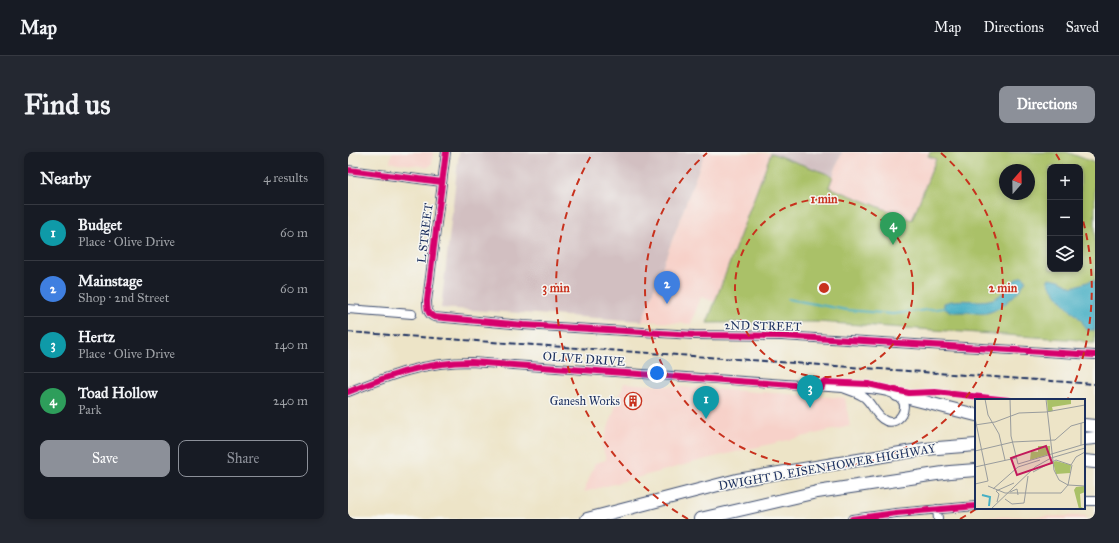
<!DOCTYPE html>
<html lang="en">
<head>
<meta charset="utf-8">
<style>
	body { margin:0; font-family:"IM FELL Great Primer",serif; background:#242831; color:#f1f3f6 }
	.controls { position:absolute; right:12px; top:12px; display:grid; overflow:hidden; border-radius:8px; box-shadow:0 2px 6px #0003 }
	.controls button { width:36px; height:36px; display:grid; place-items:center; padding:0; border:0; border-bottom:1px solid #363941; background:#171b24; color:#f1f3f6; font:20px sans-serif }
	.compass { position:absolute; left:651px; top:12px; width:36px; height:36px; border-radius:50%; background:#171b24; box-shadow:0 2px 6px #0003; rotate:20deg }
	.you { position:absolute; left:309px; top:221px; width:14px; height:14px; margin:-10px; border:3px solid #fff; border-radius:50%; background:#1a73e8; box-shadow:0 0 0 6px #1a73e833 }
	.badge { display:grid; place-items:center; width:26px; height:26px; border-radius:50%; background:#8c9099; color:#fff; font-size:13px; font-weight:700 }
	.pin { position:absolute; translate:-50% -33px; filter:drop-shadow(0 1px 2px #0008) }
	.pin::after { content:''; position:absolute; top:21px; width:14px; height:12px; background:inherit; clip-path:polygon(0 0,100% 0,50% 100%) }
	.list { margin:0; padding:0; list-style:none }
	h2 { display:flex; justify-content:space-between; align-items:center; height:52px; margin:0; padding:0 16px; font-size:17px }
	h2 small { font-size:13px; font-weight:400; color:#9ea1a6 }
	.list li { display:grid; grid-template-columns:26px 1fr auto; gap:12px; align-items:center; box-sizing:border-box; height:56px; padding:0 16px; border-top:1px solid #363941 }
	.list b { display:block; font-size:15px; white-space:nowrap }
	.list p { margin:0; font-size:13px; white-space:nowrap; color:#9ea1a6 }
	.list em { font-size:13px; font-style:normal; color:#9ea1a6 }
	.actions { display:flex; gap:8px; padding:12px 16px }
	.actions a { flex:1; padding:9px 0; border:1px solid #8c9099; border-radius:8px; text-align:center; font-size:14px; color:#8c9099 }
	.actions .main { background:#8c9099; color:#fff }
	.icon { flex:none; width:22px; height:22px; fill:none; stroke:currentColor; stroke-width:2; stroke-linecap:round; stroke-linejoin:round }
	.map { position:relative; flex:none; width:747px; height:367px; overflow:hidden; border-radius:8px }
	header { display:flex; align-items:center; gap:24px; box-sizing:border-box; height:56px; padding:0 20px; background:#171b24; border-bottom:1px solid #363941 }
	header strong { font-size:19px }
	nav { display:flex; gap:22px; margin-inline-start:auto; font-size:14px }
	.intro { display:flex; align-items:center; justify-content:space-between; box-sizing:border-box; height:96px; padding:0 24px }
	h1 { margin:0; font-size:28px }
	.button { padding:10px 18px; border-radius:8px; background:#8c9099; color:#fff; font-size:14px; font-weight:700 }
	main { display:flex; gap:24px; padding:0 24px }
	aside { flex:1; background:#171b24; border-radius:8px; box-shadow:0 2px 6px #0003 }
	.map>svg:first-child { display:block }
</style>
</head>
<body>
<header>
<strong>Map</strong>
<nav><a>Map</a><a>Directions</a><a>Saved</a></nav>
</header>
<div class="intro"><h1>Find us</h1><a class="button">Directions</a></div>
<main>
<aside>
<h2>Nearby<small>4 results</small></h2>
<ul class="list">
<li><span class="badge" style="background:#0f9aa8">1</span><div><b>Budget</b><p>Place · Olive Drive</p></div><em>60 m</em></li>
<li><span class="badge" style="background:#3f7fe0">2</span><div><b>Mainstage</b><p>Shop · 2nd Street</p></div><em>60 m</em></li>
<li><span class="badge" style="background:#0f9aa8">3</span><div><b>Hertz</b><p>Place · Olive Drive</p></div><em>140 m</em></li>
<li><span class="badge" style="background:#2e9e5b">4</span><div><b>Toad Hollow</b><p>Park</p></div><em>240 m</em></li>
</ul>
<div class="actions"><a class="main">Save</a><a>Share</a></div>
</aside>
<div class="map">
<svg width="747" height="367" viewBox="0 0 747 367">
	<rect width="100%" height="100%" fill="#f6f6f2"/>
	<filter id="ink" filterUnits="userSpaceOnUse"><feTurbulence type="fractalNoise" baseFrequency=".025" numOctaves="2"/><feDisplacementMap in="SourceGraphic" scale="8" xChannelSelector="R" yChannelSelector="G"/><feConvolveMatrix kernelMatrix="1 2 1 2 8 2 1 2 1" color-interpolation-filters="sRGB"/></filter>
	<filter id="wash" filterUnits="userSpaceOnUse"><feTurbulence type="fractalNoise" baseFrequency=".012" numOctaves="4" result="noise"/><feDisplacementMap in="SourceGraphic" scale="16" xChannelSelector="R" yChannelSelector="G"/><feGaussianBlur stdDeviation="0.9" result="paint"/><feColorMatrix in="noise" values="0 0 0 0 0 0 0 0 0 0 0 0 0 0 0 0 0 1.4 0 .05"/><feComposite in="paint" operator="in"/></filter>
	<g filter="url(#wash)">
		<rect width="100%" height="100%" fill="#ede4c7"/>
		<path fill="#f7d1c9" d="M44,0H85L84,12L80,15L42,10Z
			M357,0L423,1L367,150L353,145L343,172L294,169Z
			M494,0H582L581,4L588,7L564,68L481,35Z
			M276,231L497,246L502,274L366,305L236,340L247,311L258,308L254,293Z
			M738,364L737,367H622L625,365Z"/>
		<path fill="#d2bfc1" d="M111,0H357L294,169L93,156Z
			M421,0H494L485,24Z"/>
		<path fill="#aac167" stroke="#627862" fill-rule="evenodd" d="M582,0H719L747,11V191H740L731,188L469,170L359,171L423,1L485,24L481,35L564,68L588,7L580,4ZM702,15H732V117H702ZM657,18H681V42H657Z"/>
		<path fill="#46afc4" stroke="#306f91" d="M674,124L678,127C675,138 653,157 642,160C634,163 625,160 617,160C609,160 602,161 596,156V151C612,145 629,152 645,147C657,143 662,128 674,124Z
			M702,126L711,128L725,135L742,129H747V178H739L733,168L714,149L700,130V127Z"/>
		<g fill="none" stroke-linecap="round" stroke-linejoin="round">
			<path stroke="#46afc4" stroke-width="2" d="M440,147L499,158L545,162L596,156"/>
		</g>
	</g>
	<g filter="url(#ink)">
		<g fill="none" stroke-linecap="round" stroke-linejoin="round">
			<defs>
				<path id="minor" d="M98,0L79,149C79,155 79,162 86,165L175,173L346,183L434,184L747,203
					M0,18L94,30
					M0,157L64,162
					M0,240C43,223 76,210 123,210L495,236C507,235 543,237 552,246C562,255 551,274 538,269C528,265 525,253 517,246C511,241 502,239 495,236
					M736,349H747
					M589,357L590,367
					M504,367L548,361L628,354"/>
				<path id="highway" d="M549,243L628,263
					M736,273L747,274
					M736,287L747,286
					M736,309L747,310
					M239,367L389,328L577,297L628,293
					M352,367L469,340L602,320L628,318"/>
			</defs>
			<use href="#minor" stroke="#3a4a6e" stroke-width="10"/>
			<use href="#highway" stroke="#3a4a6e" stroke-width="14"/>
			<use href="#minor" stroke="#fff" stroke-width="8"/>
			<use href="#highway" stroke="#fff" stroke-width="12"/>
			<path stroke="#1b2f5e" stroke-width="2" stroke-dasharray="6 3" stroke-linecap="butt" d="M0,180L747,232"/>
			<defs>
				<path id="cycleway" d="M98,0L79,149C79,155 79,162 86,165L175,173L346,183L434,184L747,203
					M0,18L94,30
					M0,240C43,223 76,210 123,210L474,235L475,230L520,232L561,241L587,240L661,248
					M504,367L548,361L628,354"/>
			</defs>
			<use href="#cycleway" stroke="#f6f6f2" stroke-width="8"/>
			<use href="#cycleway" stroke="#d6006c" stroke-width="6"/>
		</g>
	</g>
	<g fill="none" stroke="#c8321e" stroke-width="2" stroke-dasharray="7 5">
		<circle cx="476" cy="136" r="89"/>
		<path d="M593 1A179 179 0 1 1 359 1"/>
		<path d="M628 357A268 268 0 0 1 612 367M340 367A268 268 0 0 1 244 2M708 2A268 268 0 0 1 715 14M732 58A268 268 0 0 1 720 247"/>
	</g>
	<defs>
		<symbol id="building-ring" viewBox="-11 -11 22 22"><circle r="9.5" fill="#f6f6f2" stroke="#c8321e" stroke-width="1.5"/><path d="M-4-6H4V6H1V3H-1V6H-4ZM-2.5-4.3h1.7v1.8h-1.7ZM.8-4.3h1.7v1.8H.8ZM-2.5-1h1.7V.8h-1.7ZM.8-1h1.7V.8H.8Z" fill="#c8321e"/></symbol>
	</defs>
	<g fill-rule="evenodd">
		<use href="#building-ring" x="275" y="239" width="20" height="20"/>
	</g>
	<g text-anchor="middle" stroke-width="3" stroke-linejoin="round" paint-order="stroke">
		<g font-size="12" fill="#1b2f5e" stroke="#f6f6f2">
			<text transform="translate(77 81) rotate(-83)" y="4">L STREET</text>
			<text transform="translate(415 174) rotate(1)" y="4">2ND STREET</text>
			<text transform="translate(236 207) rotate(4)" y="4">OLIVE DRIVE</text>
			<text transform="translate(479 315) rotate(-10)" y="4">DWIGHT D. EISENHOWER HIGHWAY</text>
		</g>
		<g font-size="12" fill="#1b2f5e" stroke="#f6f6f2" text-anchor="end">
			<text x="272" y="253">Ganesh Works</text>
		</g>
	</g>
	<g transform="translate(627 247)">
		<rect width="110" height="110" fill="#ede4c7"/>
		<path d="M72,0H96V5L77,8L78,12L73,13ZM63,47H75V55L55,61L56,52L63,53ZM81,62L96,66L95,74L81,75L78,63ZM110,87V93L105,95L106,108L110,110H104L99,91L101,88Z" fill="#aac167"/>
		<path fill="none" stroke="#46afc4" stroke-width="2" d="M7,96L15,98L14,107"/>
		<path fill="none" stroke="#999c9d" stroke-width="1" d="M10,0L13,16L24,35L30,61M35,0L36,37L43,65L110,45M71,0L79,71L84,81L93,86M0,19L13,82L0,85M0,26L20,23L44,14L71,13L110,6M37,43L80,41L96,27L110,23M106,46V24M0,52L38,43M96,66L101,58L110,53M0,68L41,59M58,73L81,61L96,66M93,86L110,87M13,87L30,94M18,90L43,68L65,61M35,93L42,90L43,96M30,94H86L93,86L97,66M30,100L37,105L49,104M22,103L24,95L21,92L39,84M49,104L53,77M16,110L60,68L76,59L110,49"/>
		<path fill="#c2185b" fill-opacity="0.15" stroke="#c2185b" stroke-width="2" d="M71,47L77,64L42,76L36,59Z"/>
		<rect width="110" height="110" fill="none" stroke="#1b2f5e" stroke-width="2"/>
	</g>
	<circle cx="476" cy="136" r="6" fill="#c8321e" stroke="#f6f6f2" stroke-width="2"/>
	<g font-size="12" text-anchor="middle" font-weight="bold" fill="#c8321e" stroke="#f6f6f2" stroke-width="3" stroke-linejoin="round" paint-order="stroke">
		<text x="476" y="51">1 min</text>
		<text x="655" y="140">2 min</text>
		<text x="208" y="140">3 min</text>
	</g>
</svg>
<div class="controls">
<button>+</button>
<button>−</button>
<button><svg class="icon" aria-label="layers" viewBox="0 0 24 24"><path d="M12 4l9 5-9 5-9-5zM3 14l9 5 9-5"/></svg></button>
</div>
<svg class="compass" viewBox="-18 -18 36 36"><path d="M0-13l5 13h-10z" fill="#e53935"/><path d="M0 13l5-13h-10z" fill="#9ea1a6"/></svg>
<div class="you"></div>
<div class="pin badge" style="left:358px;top:267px;background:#0f9aa8">1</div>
<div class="pin badge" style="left:319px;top:152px;background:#3f7fe0">2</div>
<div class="pin badge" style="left:462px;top:256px;background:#0f9aa8">3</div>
<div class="pin badge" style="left:545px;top:93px;background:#2e9e5b">4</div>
</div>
</main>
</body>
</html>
